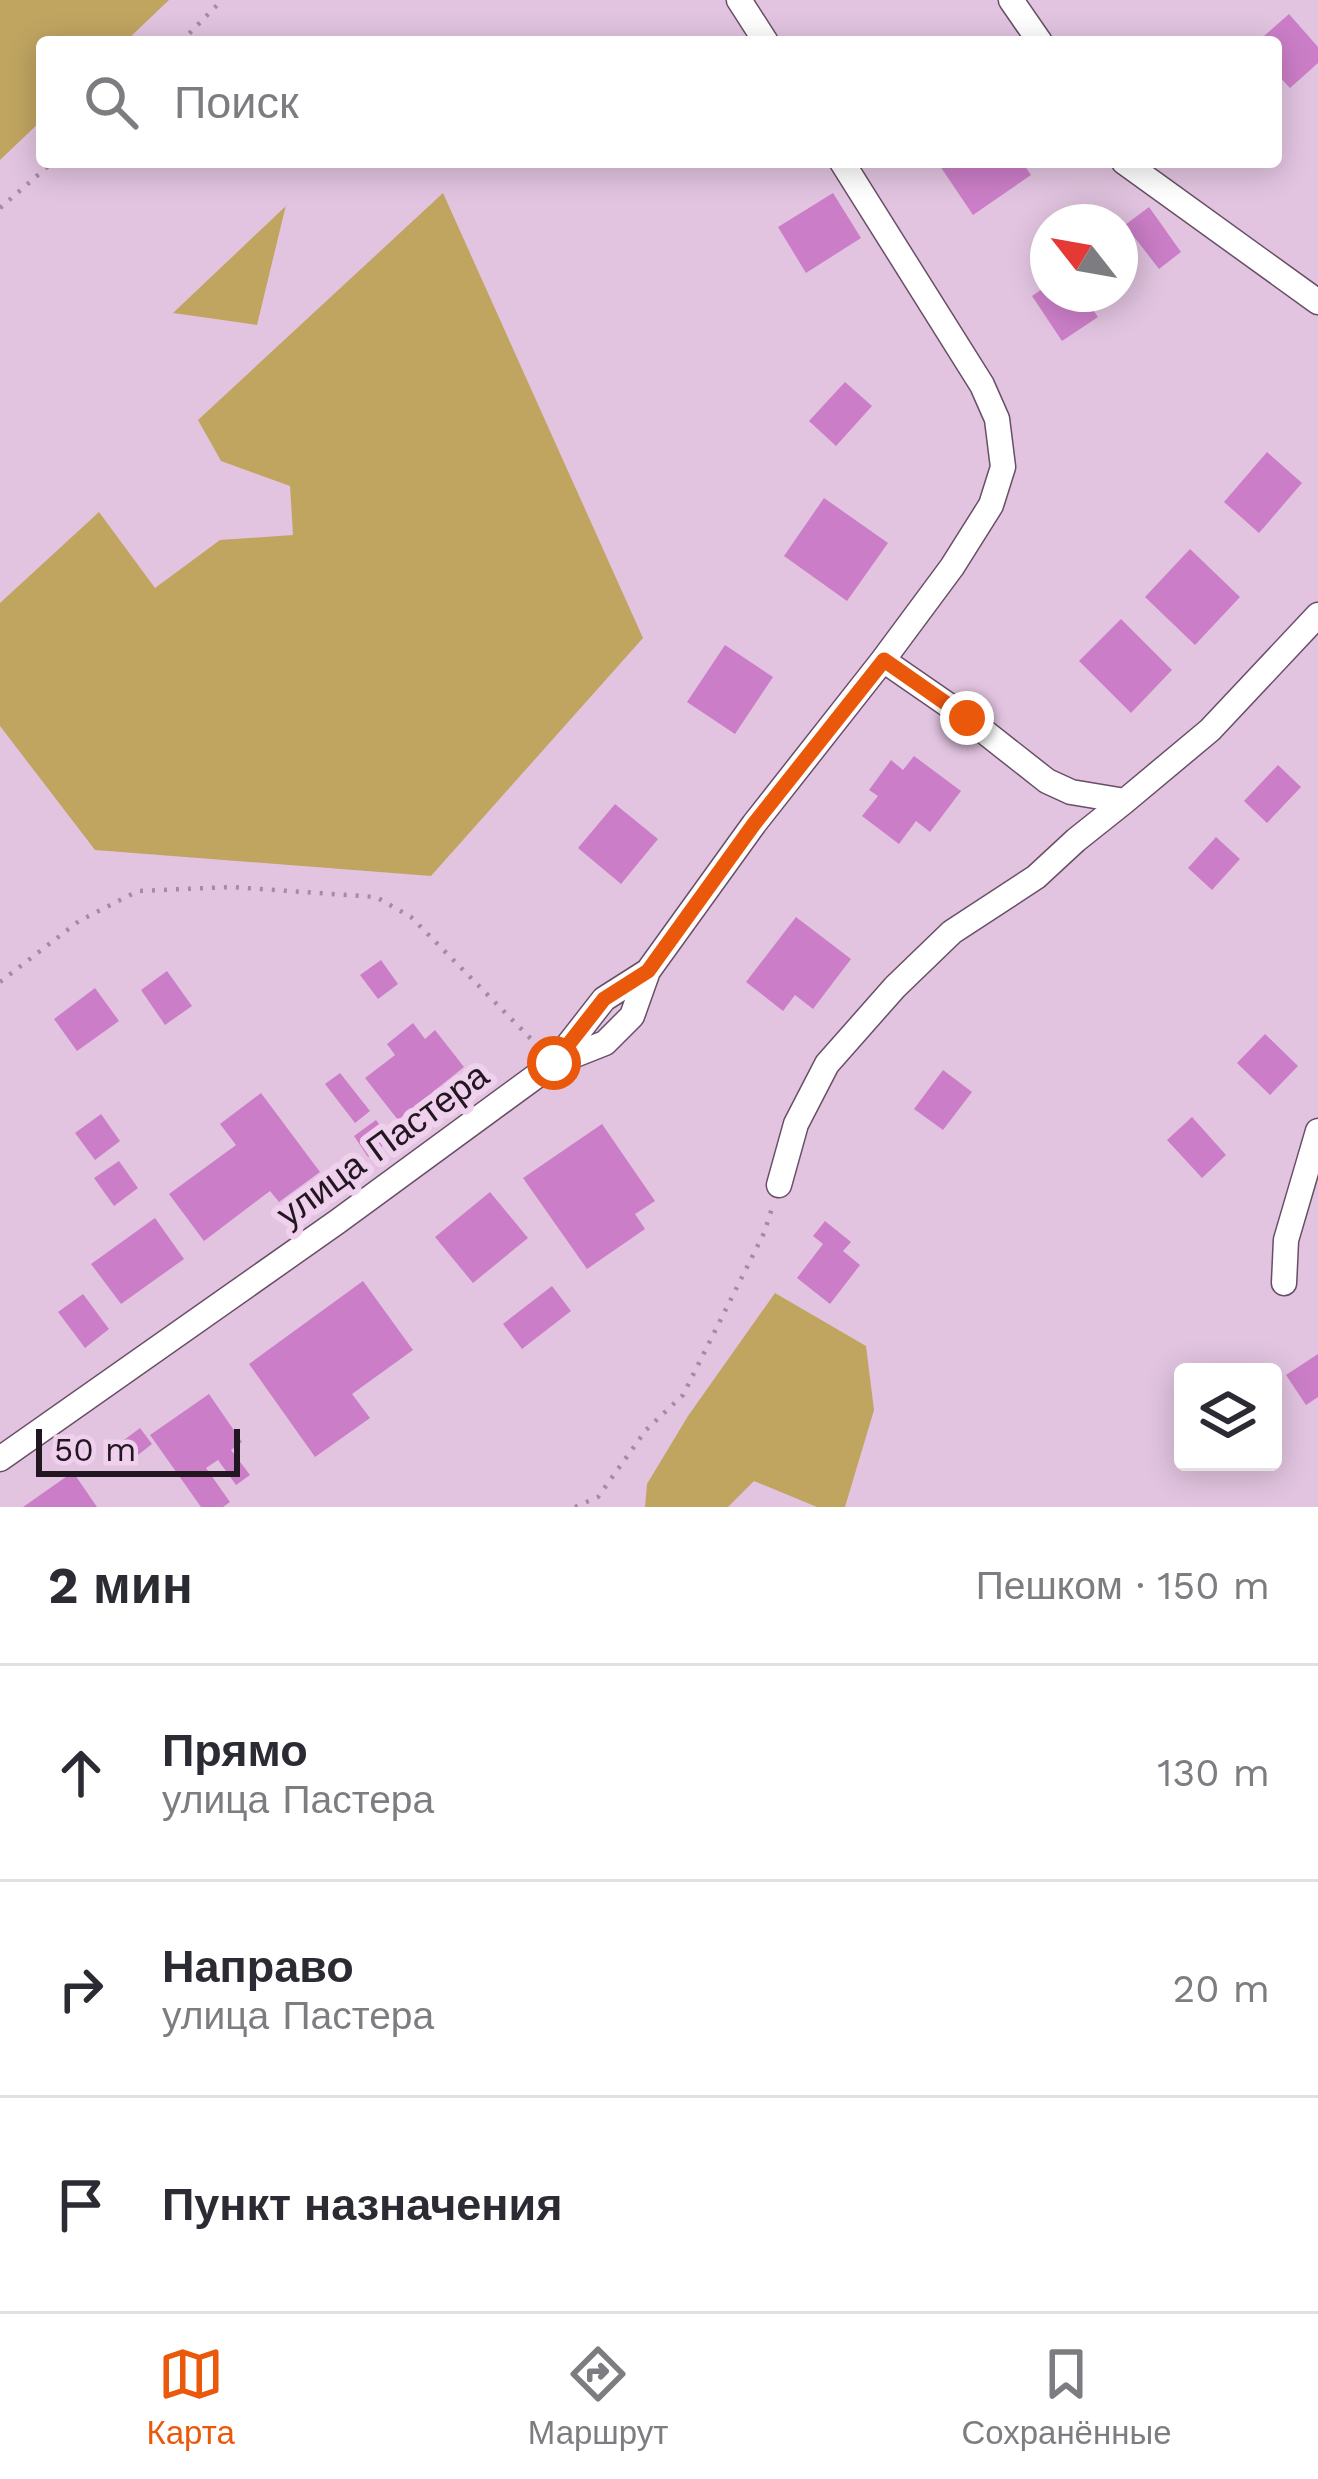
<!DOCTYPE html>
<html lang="ru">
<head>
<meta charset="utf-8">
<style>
	body { margin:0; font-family:"Work Sans",sans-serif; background:#f7f7f7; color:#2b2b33 }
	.controls { position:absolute; right:36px; bottom:36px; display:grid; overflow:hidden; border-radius:12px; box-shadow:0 6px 30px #0003 }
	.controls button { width:108px; height:108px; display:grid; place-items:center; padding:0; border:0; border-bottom:3px solid #e1e1e2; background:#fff; color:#2b2b33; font:60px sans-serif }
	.compass { position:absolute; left:1030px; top:204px; width:108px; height:108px; border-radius:50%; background:#fff; box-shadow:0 6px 30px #0003; rotate:301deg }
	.scale { position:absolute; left:36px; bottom:30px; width:204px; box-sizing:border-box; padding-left:12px; border:6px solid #221721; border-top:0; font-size:33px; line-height:42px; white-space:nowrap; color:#221721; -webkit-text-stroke:9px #f0d1ed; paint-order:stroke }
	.stop { position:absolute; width:36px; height:36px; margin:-27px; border:9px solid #ea580c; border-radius:50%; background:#fff }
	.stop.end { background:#ea580c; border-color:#fff; box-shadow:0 3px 12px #0008 }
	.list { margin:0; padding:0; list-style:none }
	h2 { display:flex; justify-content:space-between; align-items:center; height:156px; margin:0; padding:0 48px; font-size:51px }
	h2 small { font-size:39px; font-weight:400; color:#7c7c81 }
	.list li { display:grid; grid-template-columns:78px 1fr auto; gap:36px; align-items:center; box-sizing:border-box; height:216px; padding:0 48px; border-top:3px solid #e1e1e2 }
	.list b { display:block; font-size:45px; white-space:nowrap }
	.list p { margin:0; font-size:39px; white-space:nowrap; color:#7c7c81 }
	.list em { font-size:39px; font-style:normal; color:#7c7c81 }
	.icon { flex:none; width:66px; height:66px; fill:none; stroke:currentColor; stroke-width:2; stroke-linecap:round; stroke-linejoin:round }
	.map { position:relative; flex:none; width:1318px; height:1507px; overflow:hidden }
	.search { position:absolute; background:#fff; box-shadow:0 6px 30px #0003; left:36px; right:36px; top:36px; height:132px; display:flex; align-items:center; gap:30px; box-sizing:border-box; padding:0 42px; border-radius:12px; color:#7c7c81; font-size:45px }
	.sheet { height:804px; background:#fff }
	nav { display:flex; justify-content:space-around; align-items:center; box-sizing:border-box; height:168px; border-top:3px solid #e1e1e2; background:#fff; font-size:33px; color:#7c7c81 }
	nav a { display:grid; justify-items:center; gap:6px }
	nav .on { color:#ea580c }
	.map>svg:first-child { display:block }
</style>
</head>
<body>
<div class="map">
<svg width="1318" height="1507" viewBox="0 0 1318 1507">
	<rect width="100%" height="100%" fill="#e2c4e0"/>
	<path fill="#c0a561" d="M0,0H169L125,42H42V120L0,160Z
		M443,193L643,638L431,876L95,850L0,726V603L99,512L155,588L220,540L293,535L290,486L221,461L198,420Z
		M286,205L257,325L173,313L287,205Z
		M775,1293L866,1346L874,1410L845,1507H817L754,1481L728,1507H645L647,1484L688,1416Z"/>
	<path fill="#cb7ec7" d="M1289,14L1318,47V63L1290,88L1276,73V42H1257Z
		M947,162H999L1003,167L1011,162H1022L1031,175L973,215L940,166Z
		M833,193L861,238L806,273L778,227Z
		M1149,207L1181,252L1159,269L1125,225Z
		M1048,285V294H1082L1098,317L1062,341L1032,296Z
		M845,382L872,406L836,446L809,421Z
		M1267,452L1302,483L1259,533L1224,502Z
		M824,498L888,543L847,601L784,556Z
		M1190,549L1240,597L1195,645L1145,597Z
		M1121,619L1172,670L1131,713L1079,661Z
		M725,645L773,677L735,734L687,702Z
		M914,756L961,791L930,832L916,821L899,844L862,816L878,796L869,790L891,760L903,770Z
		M1278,765L1301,787L1267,823L1244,801Z
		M615,804L658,839L621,884L578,848Z
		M1216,837L1240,859L1212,890L1188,868Z
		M796,917L851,959L813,1009L795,995L783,1011L746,982Z
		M381,960L398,984L378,999L360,975Z
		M167,971L192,1006L165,1025L141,990Z
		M95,988L119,1021L77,1051L54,1019Z
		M413,1023L425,1039L435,1030L464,1067L398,1120L365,1078L395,1055L387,1044Z
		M1265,1034L1298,1066L1270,1095L1237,1063Z
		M943,1070L972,1092L943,1130L914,1109Z
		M340,1073L370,1111L355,1123L325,1084Z
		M261,1093L320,1172L279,1202L270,1191L204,1241L169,1194L236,1145L220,1124Z
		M101,1114L120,1141L95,1160L75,1133Z
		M1192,1117L1226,1155L1202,1178L1167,1140Z
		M376,1120L391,1140L368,1157L354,1136Z
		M602,1124L655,1201L635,1214L645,1229L587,1269L523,1178Z
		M119,1161L138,1188L114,1206L94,1178Z
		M490,1192L528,1238L473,1283L435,1237Z
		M155,1218L184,1259L121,1304L91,1264Z
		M825,1221L851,1242L843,1251L860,1265L830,1304L797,1278L823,1244L813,1236Z
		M363,1281L413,1350L352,1394L370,1418L315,1457L249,1364Z
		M552,1286L571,1311L522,1349L503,1324Z
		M83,1294L109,1329L85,1348L58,1312Z
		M1318,1354V1397L1306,1405L1286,1375Z
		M209,1394L242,1442L231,1450L250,1475L236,1485L218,1460L206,1468L230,1502L223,1507H201L150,1435Z
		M140,1428L152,1444L129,1462L116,1446Z
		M73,1472L97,1507H23Z"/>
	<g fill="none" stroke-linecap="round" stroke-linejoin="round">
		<defs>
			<path id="minor" d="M739,0L766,42
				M1011,0L1040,42
				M1124,162L1318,302
				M883,660L967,718L1047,781L1071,792L1125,801L1210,730L1318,615
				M557,1062L605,1043L632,1016L648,971
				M779,1185L796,1124L827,1064L895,987L952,932L1036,877L1076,840L1125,801
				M1284,1283L1286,1240L1318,1131
				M0,1459L337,1222L554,1063L604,999L648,971L754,824L883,660L952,567L991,505L1003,467L997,419L982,385L842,162"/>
		</defs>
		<use href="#minor" stroke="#684e66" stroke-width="27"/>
		<path stroke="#a38ba1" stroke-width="4.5" stroke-dasharray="3 9" stroke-linecap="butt" d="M181,42L222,0
			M0,208L53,162
			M0,982L79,921L138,891L231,887L376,897L411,917L538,1046
			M575,1507L598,1497L646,1430L683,1395L764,1233L772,1208"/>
		<use href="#minor" stroke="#fff" stroke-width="24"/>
	</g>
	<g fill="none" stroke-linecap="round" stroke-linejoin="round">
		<path stroke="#ea580c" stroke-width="15" d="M554,1063L604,999L648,971L754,824L884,660L967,718"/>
	</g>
	<g text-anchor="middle" stroke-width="12" stroke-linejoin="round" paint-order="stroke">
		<g font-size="36" fill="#221721" stroke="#f0d1ed">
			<text transform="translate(382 1144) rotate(-36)" y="13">улица Пастера</text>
		</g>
	</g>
</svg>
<div class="controls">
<button><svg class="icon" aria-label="layers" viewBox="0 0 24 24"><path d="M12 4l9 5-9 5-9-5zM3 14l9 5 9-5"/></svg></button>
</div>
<svg class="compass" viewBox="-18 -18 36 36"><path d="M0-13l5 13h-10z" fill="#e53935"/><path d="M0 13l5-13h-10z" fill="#7c7c81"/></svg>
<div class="scale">50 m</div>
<div class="stop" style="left:554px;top:1063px"></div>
<div class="stop end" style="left:967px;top:718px"></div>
<div class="search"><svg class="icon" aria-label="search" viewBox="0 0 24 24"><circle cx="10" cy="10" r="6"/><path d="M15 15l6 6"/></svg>Поиск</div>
</div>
<section class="sheet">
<h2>2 мин<small>Пешком · 150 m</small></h2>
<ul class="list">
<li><svg class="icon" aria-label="ahead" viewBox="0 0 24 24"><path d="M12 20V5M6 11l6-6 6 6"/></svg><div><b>Прямо</b><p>улица Пастера</p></div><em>130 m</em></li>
<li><svg class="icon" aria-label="right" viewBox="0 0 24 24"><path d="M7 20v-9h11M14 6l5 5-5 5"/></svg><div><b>Направо</b><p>улица Пастера</p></div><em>20 m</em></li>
<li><svg class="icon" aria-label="arrive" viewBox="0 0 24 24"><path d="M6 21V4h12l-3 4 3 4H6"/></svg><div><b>Пункт назначения</b></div></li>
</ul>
</section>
<nav>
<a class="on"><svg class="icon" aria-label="map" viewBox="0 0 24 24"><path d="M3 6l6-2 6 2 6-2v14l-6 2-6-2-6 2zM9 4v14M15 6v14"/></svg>Карта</a>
<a><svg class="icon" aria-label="directions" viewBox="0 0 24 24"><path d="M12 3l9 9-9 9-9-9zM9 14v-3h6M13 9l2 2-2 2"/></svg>Маршрут</a>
<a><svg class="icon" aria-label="saved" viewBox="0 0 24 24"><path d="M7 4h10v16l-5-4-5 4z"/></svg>Сохранённые</a>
</nav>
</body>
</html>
